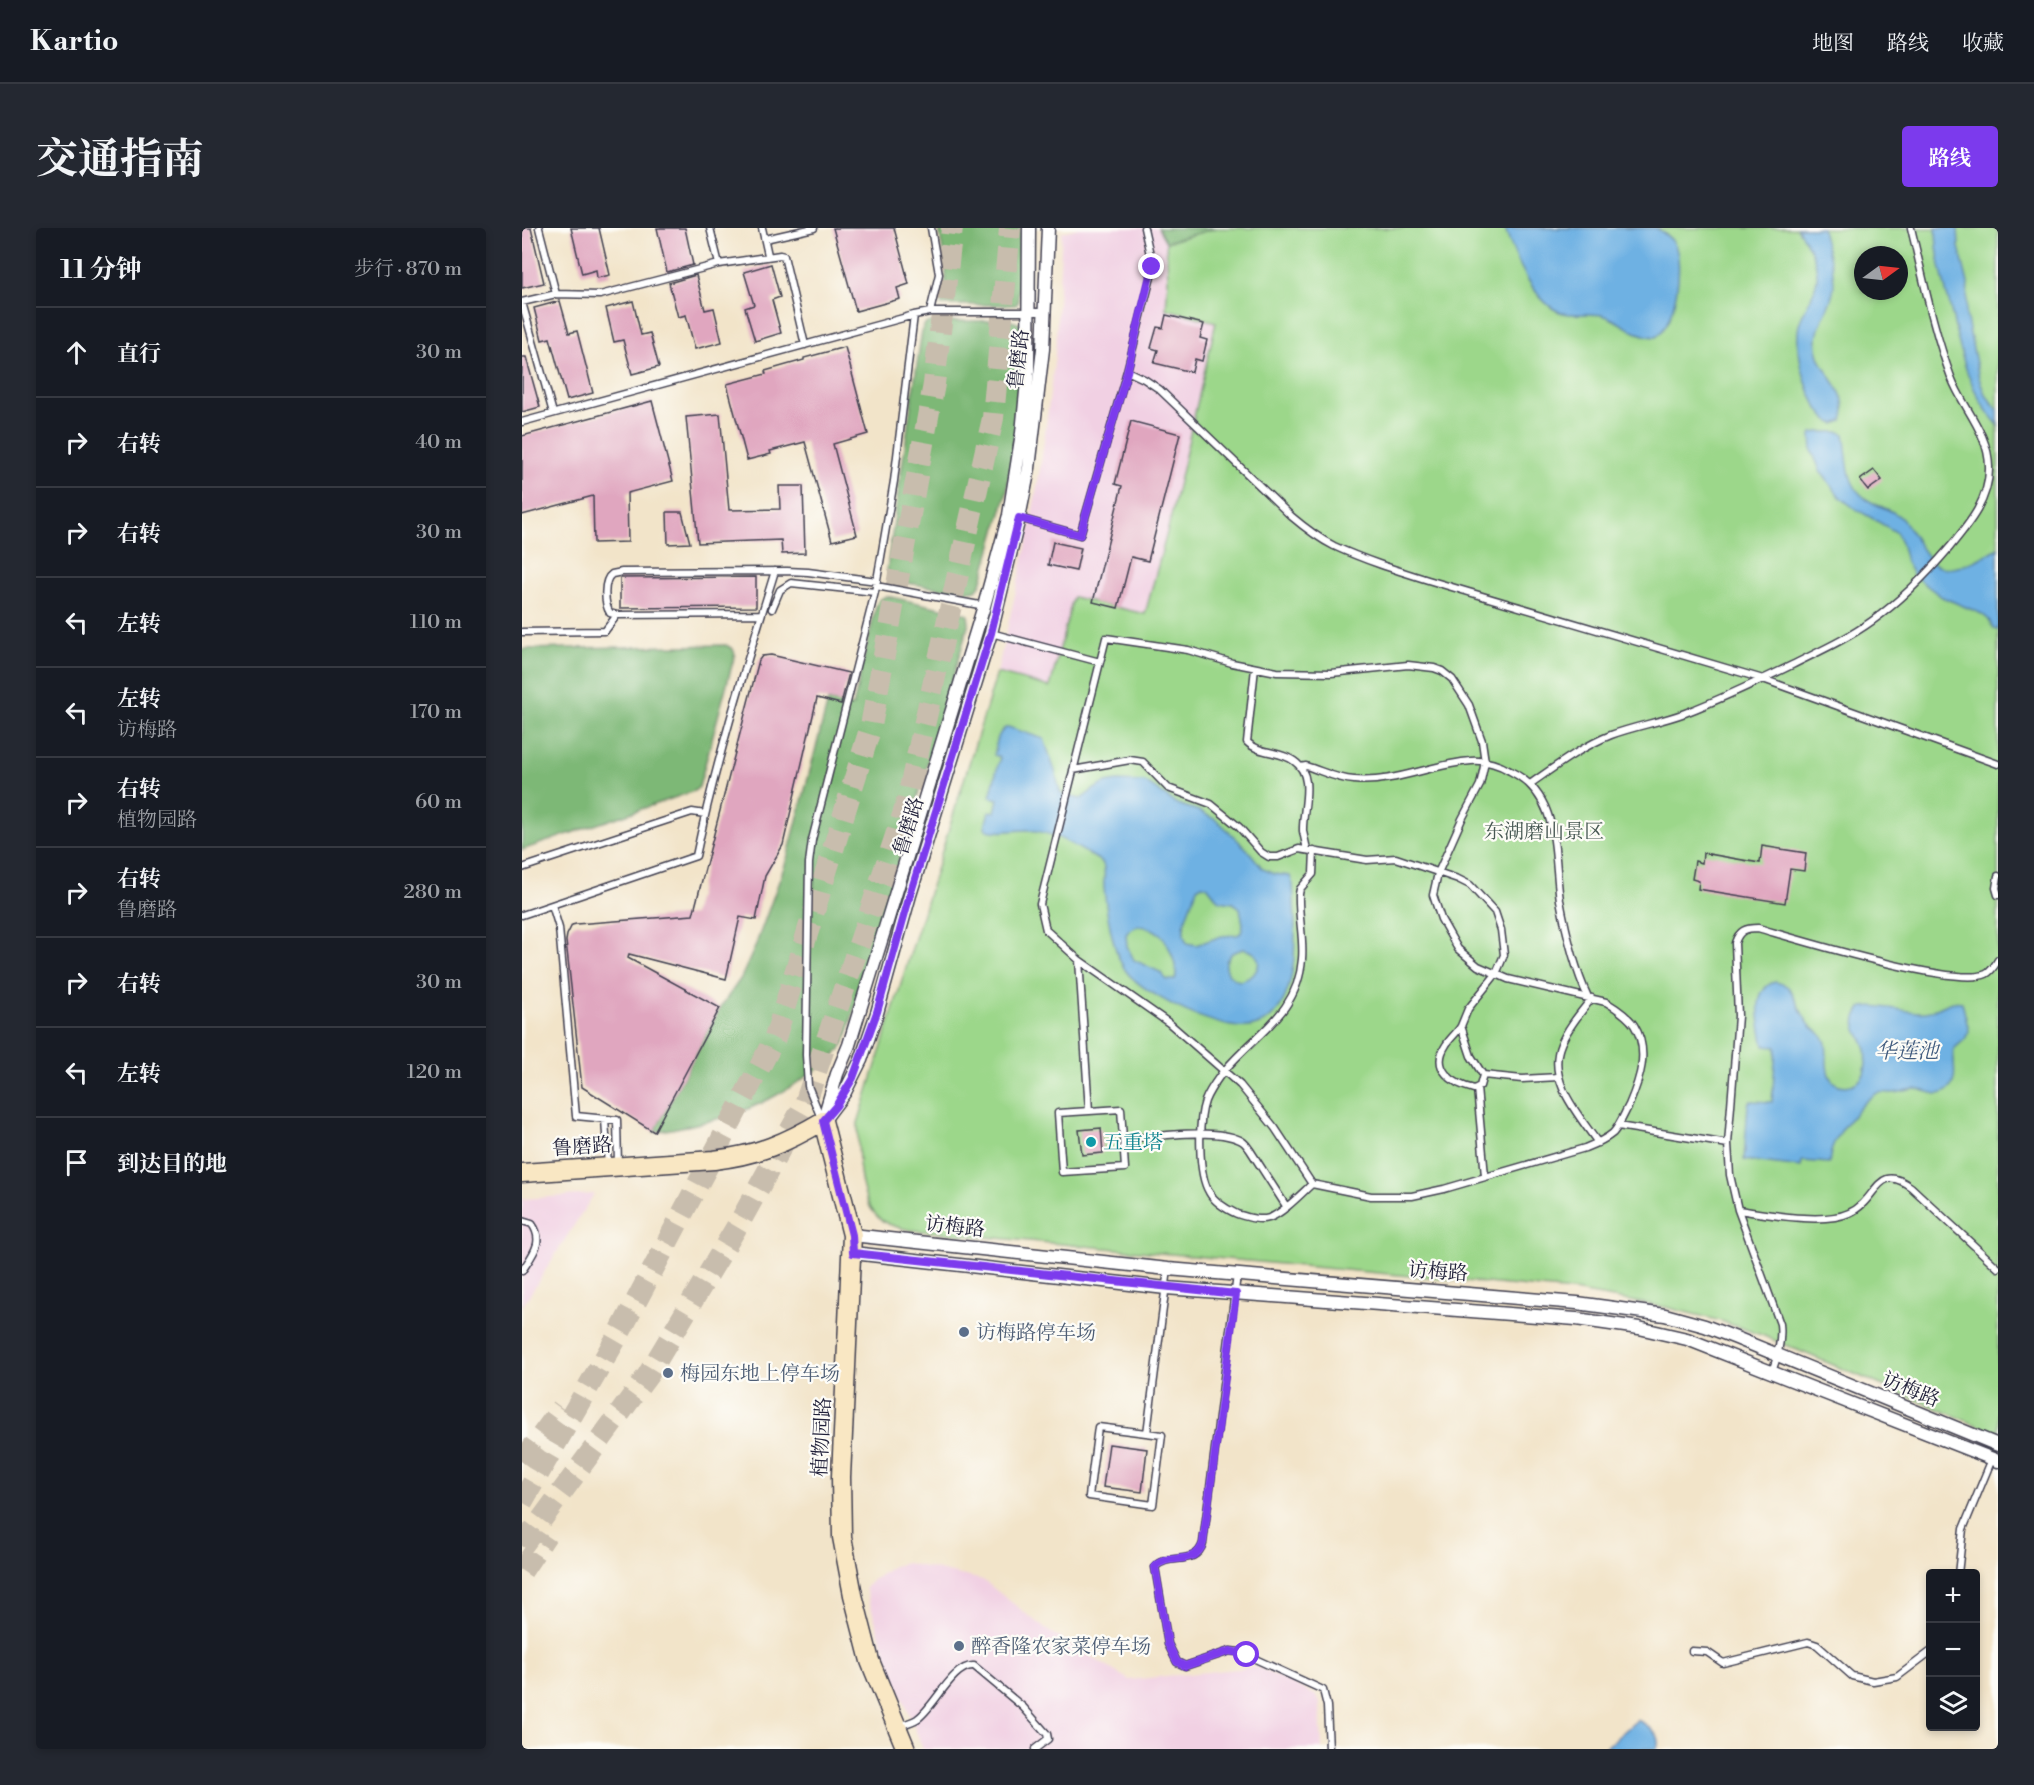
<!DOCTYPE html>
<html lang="zh">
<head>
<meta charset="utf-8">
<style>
	body { margin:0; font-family:"Libre Bodoni","Noto Serif SC",serif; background:#242831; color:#f1f3f6 }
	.controls { position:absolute; right:18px; bottom:18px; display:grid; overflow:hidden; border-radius:6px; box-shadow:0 3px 9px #0003 }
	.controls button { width:54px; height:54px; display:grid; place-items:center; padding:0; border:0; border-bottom:2px solid #363941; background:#171b24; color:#f1f3f6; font:30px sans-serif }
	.compass { position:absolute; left:1332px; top:18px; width:54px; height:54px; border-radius:50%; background:#171b24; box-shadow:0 3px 9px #0003; rotate:75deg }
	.stop { position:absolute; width:18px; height:18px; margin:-14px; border:4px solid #7c3aed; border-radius:50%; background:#fff }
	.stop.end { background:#7c3aed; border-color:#fff; box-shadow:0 2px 6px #0008 }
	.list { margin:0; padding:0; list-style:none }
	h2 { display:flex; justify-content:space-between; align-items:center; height:78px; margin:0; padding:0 24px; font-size:26px }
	h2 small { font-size:20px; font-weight:400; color:#9ea1a6 }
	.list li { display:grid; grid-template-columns:39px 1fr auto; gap:18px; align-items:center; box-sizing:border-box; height:90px; padding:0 24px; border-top:2px solid #363941 }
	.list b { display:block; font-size:22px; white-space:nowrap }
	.list p { margin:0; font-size:20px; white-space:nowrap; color:#9ea1a6 }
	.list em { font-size:20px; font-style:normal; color:#9ea1a6 }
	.icon { flex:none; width:33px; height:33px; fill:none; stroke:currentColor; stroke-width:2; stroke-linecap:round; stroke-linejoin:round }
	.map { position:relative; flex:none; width:1476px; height:1521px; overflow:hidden; border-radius:6px }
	header { display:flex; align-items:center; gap:36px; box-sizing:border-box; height:84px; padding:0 30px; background:#171b24; border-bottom:2px solid #363941 }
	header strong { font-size:28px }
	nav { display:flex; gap:33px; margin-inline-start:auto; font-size:21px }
	.intro { display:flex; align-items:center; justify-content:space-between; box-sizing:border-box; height:144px; padding:0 36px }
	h1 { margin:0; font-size:42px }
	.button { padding:15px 27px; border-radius:6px; background:#7c3aed; color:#fff; font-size:21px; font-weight:700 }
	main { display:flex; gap:36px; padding:0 36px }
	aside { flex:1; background:#171b24; border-radius:6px; box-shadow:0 3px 9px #0003 }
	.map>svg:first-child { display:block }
</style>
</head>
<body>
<header>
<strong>Kartio</strong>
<nav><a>地图</a><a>路线</a><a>收藏</a></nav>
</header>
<div class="intro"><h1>交通指南</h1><a class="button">路线</a></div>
<main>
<aside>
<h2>11 分钟<small>步行 · 870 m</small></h2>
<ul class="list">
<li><svg class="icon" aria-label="ahead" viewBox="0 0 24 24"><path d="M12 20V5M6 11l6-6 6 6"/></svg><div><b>直行</b></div><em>30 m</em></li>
<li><svg class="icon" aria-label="right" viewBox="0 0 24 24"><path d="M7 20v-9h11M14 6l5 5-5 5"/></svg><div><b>右转</b></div><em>40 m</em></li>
<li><svg class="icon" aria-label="right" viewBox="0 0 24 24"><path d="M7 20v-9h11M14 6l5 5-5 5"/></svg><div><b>右转</b></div><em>30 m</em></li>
<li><svg class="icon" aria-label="left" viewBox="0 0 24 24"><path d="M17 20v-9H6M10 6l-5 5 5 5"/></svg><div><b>左转</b></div><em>110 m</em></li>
<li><svg class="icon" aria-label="left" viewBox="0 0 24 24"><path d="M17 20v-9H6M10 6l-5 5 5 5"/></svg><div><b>左转</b><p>访梅路</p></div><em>170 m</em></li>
<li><svg class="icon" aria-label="right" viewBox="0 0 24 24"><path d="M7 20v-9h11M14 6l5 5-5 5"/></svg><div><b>右转</b><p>植物园路</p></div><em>60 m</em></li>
<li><svg class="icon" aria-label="right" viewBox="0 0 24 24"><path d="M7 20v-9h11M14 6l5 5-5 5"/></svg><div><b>右转</b><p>鲁磨路</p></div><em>280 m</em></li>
<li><svg class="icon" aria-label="right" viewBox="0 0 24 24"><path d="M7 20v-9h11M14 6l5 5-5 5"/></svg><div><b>右转</b></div><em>30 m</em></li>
<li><svg class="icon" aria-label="left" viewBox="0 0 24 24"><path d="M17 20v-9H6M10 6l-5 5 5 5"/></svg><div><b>左转</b></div><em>120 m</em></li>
<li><svg class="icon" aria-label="arrive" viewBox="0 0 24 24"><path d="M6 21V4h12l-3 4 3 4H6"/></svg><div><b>到达目的地</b></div></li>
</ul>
</aside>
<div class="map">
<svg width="1476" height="1521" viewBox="0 0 1476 1521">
	<rect width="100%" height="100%" fill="#fdfcf7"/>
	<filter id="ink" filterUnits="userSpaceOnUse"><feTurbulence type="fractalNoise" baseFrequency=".0167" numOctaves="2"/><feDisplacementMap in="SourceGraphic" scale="12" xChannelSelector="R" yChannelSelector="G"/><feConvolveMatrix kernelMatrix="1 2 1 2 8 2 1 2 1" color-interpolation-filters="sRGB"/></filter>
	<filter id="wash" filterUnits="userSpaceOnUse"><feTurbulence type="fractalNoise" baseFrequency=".008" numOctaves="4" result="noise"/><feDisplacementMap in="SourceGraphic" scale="24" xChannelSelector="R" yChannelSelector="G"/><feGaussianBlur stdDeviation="1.35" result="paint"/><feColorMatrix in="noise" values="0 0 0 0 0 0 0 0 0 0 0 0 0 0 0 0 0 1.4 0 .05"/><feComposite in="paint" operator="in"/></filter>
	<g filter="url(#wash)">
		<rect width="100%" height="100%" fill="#f2e4c9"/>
		<path fill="#f1d0e3" d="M557,0H636L644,14L646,52L644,81L694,93L647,297L623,387L528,459L475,445L506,310L519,236L533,128L540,4Z
			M72,966L0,1079V971Z
			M385,1335L461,1352L525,1402L607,1452L736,1439L795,1468L798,1476L800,1521H401L366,1433L343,1360L351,1352L371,1338Z"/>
		<path fill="#9cd78a" stroke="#5f7c62" stroke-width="1.5" fill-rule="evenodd" d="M694,0H1476V1206L1242,1108L1199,1093L1143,1079L1051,1063L388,1002C376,999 362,997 354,987C335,967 336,921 336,895L475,445L528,459L551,369L623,386L647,297L694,94L644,81L646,52L644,14ZM1341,27H1377V63H1341Z"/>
		<path fill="#7db876" stroke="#506d58" stroke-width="1.5" d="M417,0H498L496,75L494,77H419L423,60L424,44Z
			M636,0H694L644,14Z
			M486,92L496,95L500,99L502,110L497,174L485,264L459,356L454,362L442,364L372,353L368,350L365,341L400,102L403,96L409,94Z
			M364,368L442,385L446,387L447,395L324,810L318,821L312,829C293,843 274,857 253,868C216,889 173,897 132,904L198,780L219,750L233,719L265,631L306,473L331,478L354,378L357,372Z
			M204,417L211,421L213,426L177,559L172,563L0,622V421Z"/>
		<path fill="#6eb1e3" stroke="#486a8f" stroke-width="1.5" fill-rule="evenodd" d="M983,0H1134C1140,4 1148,9 1152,15C1163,35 1153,97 1134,109C1108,107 1103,95 1083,88C1070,84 1055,88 1041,85C1013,78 991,25 983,0Z
			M1275,0H1300C1303,22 1315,41 1311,64C1307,84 1292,99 1295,121C1300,148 1330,163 1320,193L1313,196C1288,188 1271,121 1277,97C1281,81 1294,67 1295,50C1296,31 1285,15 1275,0Z
			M1414,0H1436L1437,19L1446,55L1444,87L1457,150L1463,166L1476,182V197C1445,163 1438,121 1428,78C1421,52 1414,27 1414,0Z
			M1297,204H1318L1322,206C1327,233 1322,261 1351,275C1361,280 1371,282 1379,290C1387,299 1393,311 1400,321C1404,327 1409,335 1416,338C1431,347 1463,328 1476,320V402L1471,401L1467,392L1460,386L1420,369L1392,348L1384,334L1379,314L1374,304L1332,280L1318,269L1299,244L1290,223L1289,207L1290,205Z
			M486,499L522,511L533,543L538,564L541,567L559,571L574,560L584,555L595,553L623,554L655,576L677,583L696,593L725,621L741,641L752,646L768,648L771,657C773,694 782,782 735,797C717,804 690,793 673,787C655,780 615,759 604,743C591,726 584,682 582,660C581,651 585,642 580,634C555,620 537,605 507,602C493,601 479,606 465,602L463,599L467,583L473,584L476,571L468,569L478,529L472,527C474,518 475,502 486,499ZM680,657L685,658L697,673L711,675L718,680L721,696L719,705L715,707L700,708L674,717L665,715C655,699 671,676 675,660ZM615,698C623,698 632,701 638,706C647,715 657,741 653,752H645L638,744L612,732L605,718L604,707L607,702ZM721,721C745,724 739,749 718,753C708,750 703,743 704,733L710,725Z
			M1253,754C1258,755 1262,756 1266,759C1275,770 1278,785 1287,796C1291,801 1300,806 1303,812C1307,824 1302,838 1308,849C1314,863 1337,859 1342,846C1344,839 1346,825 1343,818C1337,803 1327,797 1339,780C1351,774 1387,786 1404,784C1416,783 1428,771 1440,774L1447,803L1443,811L1432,821C1430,833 1437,851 1427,861C1416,872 1405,861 1392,861C1385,862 1377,865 1370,865C1365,865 1361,864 1356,865C1343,870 1320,900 1313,913C1309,920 1308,928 1307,935L1280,933L1279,939L1222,932L1226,876L1229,873L1250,874L1254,819L1242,818C1238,798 1228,761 1253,754Z
			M1115,1492C1127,1497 1140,1507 1135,1521H1082Z"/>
		<g id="blocks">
			<path fill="#e0a6bf" d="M0,0H9L22,55L0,60Z
				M49,0H77L88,47L75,50L74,42L60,46Z
				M135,0H163L171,37L145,44Z
				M311,0H372L387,56L375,60L378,71L334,83Z
				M249,36L258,69L250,72L259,105L233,113L223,80L232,77L222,44Z
				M174,47L183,82L192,80L200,114L173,121L164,87L156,89L147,55Z
				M38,73L47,105L55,103L71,165L45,172L28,110L20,112L12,80Z
				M111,73L119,107L128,105L137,139L110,146L101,112L92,114L84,80Z
				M644,87L682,96L678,110L685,112L680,133L673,131L670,144L632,135L636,122L629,120L635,99L641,100Z
				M323,119L346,206L311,216L335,307L310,313L283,214L248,223L249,226L225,232L205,156L244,146L243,143L282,132V130Z
				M0,129H4L18,179L0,184Z
				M130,173L151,253L105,265L106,314L72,315L71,268L0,287V208Z
				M198,186L207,282L258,281L257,258H281L283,325L260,326L259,312L176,315L164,189Z
				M609,193L658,206L626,333L609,329L596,380L571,374L600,258L593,256Z
				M1352,242L1360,252L1346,262L1338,252Z
				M145,284H160L168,315L146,316Z
				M531,314L559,320L554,343L526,337Z
				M234,349V379L98,380V350Z
				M249,427L327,445L321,468L319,476L295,470L261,617L243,648L234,692L218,689L204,751L107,726L106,730L198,780L132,904L60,859L44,713L45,707L50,697L54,696L171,687L237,432L240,428Z
				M1240,618L1284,625L1282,643L1268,641L1263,675L1176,661L1177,653L1170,651L1173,633L1180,635L1181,625L1238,635Z
				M579,900L581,925L560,927L557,902Z
				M587,1216L625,1221L620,1264L581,1259Z"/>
		</g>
	</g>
	<g filter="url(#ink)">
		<use href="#blocks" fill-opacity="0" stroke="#413f50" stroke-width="1.5"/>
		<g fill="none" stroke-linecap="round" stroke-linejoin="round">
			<path stroke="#c8bdad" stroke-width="22" stroke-dasharray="22 11" stroke-linecap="butt" d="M0,1234L40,1180
				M0,1274L99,1102L253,810L349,498L412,156L430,0
				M0,1318L126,1147L220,990L283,876L384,578L471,190L488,0
				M0,1343L24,1307"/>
			<defs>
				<path id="lane" d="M17,0L34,66
					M188,0L197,36
					M240,0L246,27
					M243,11L292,0
					M408,84L417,46L409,0
					M605,143L622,151L637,161L769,288C782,299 796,310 812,318C842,332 874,342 906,352L1241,451L1476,536
					M31,185L0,74L34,66L78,67L197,36L258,27L262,28L283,117
					M0,194L392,87L408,84H523
					M497,290L558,307L605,143L629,49V31L622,0
					M354,358L463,378
					M250,381L258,362L269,355L353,364
					M239,386L95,387L88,385C82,376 81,352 90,346L100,344L265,343L286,344L355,353
					M0,404L83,403L95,387
					M469,405L578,434
					M584,410L666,422L710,435L755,444L809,445L886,437L912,440L920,443L930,451L947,477L960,513L963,534L958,557L940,591L916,645L911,667L919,691L936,721L956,738L986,751L1084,774C1094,780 1105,787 1112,797C1128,823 1118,851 1107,877C1102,886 1098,897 1091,905C1083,912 1073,916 1063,920L922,961L890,968H849L790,956L753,900L718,857L647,795L557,732L524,702L518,676Z
					M733,440L725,514C737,526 759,523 772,533C794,548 780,581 781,603C782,609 784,616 785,622
					M778,539L784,538C800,543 815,551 832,552C871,556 910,536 949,533C963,532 976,536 988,543C1039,568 1031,624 1038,672C1044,704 1052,739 1066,769
					M551,542L608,532L621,534L646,560L689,576L717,599L739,624L747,629H756L777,621L845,632L874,630L936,651L948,657L973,684L979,702L982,727L974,746L946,781L939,798L949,828L961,847L1000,851L1037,849
					M1008,556C1034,538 1059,519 1089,507C1113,498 1139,494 1163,485C1199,471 1235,454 1270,437C1298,423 1325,411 1350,393C1380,372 1405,346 1428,319C1447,296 1468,271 1467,239C1467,205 1440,179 1429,149C1411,101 1401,49 1389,0
					M0,640L170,584L183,586
					M1476,648L1474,660L1476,667
					M30,677L37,700L54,888L95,892L96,937
					M0,687L174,628C194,532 224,437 253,343
					M557,732L567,883
					M1070,770C1059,784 1046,799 1039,816C1024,852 1057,887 1076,915
					M939,798C935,805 928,810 924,817C908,841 931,856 952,861L958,858L961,847
					M702,842C695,852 687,862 683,873C676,893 676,946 687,964C693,975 704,981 715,986C725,989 737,993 747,990C760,986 779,966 790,956
					M703,842C734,805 776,786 780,731C782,710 776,688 777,666L778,661L791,646L792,623
					M955,860L963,948
					M599,881L603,940L540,944L536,885Z
					M299,890L286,858L284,827L287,635L290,612L353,364L372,253L392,87
					M83,891L86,938
					M1096,898L1206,916
					M602,911C631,909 692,899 718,912C723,914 725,918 728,922L764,978
					M1216,982C1245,986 1301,997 1327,985C1356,973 1354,933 1389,959L1476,1040
					M0,993L10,996C23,1014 10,1027 0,1043
					M715,1047L681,1315C674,1339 647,1324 633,1339L646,1416L655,1434L663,1438L708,1423L718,1424L801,1462L805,1478L807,1521
					M1250,1144C1256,1128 1260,1113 1258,1096L1216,982L1208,947L1206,916L1216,788L1213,715C1217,702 1224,700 1236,700C1275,711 1434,760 1464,746C1470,743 1473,737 1476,732
					M576,1199L640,1207L631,1277L567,1268Z
					M625,1205L646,1041
					M1436,1346L1441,1301L1470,1231
					M1170,1423L1185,1424L1201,1435L1286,1414L1295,1417L1330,1448L1351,1453L1375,1449L1408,1424
					M377,1498C383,1496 390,1494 395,1491C412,1480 431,1436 452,1438L501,1479L525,1506L526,1511L513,1521"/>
				<path id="street" d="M303,886L315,846L327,817L462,378L487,287L500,205L506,143L507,0
					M301,893L323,864L339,832L355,785L388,667L469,405L497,290L507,240L521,121L526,0
					M330,1007L646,1041L1055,1075L1143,1087L1183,1098L1214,1110L1476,1217
					M331,1025L644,1060L1054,1091L1117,1100L1165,1111L1476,1233"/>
				<path id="secondary" d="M0,945L192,932C235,927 264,915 301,893L330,1007L319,1249L320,1309L331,1367L348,1433L384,1521"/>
			</defs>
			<use href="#lane" stroke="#413f50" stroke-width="9"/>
			<use href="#street" stroke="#413f50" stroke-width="15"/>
			<use href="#secondary" stroke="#413f50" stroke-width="21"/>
			<use href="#lane" stroke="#fff" stroke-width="6"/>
			<use href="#street" stroke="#fff" stroke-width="12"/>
			<use href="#secondary" stroke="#f9e7c3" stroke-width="18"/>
		</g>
	</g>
	<g fill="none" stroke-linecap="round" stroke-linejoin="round" filter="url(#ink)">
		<path stroke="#7c3aed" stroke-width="8" d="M630,39L605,144L558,307L497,290L469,405L388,667L355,784L331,850L314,878L301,893L330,1007L331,1025L714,1066L681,1315C674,1339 646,1324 633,1339L646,1416L655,1434L663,1438L708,1423L725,1427"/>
	</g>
	<circle fill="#0f9aa8" stroke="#fdfcf7" stroke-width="2" cx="569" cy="914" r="6"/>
	<g fill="#5c6f8a" stroke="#fdfcf7" stroke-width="2">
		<circle cx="442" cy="1104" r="6"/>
		<circle cx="146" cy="1145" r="6"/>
		<circle cx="437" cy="1418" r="6"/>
	</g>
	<g text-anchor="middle" stroke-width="4.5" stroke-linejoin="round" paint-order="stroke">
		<g font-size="20" fill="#22223b" stroke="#fdfcf7">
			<text transform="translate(496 131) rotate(-84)" y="7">鲁磨路</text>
			<text transform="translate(386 598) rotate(-73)" y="7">鲁磨路</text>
			<text transform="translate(60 918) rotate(-4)" y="7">鲁磨路</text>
			<text transform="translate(433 998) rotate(6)" y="7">访梅路</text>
			<text transform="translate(916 1043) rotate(4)" y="7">访梅路</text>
			<text transform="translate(1389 1161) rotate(22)" y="7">访梅路</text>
			<text transform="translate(299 1209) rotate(-87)" y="7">植物园路</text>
		</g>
		<g font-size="20" fill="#475853" stroke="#fdfcf7">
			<text x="1022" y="610">东湖磨山景区</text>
		</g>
		<g font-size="20" fill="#0d838f" stroke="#fdfcf7" text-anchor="start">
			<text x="581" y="921">五重塔</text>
		</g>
		<g font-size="20" fill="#4e5e75" stroke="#fdfcf7" text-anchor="start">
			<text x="454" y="1111">访梅路停车场</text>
			<text x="158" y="1152">梅园东地上停车场</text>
			<text x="449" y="1425">醉香隆农家菜停车场</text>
		</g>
		<g font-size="21" font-style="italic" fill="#405b7e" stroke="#fdfcf7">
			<text x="1385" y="830">华莲池</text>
		</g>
	</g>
</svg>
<div class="controls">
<button>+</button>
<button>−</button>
<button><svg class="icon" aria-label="layers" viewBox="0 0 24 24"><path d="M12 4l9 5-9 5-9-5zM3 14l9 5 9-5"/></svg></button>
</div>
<svg class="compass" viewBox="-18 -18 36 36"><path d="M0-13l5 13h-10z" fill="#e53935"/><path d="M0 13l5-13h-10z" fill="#9ea1a6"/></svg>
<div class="stop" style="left:725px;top:1427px"></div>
<div class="stop end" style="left:630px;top:39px"></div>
</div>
</main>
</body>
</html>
